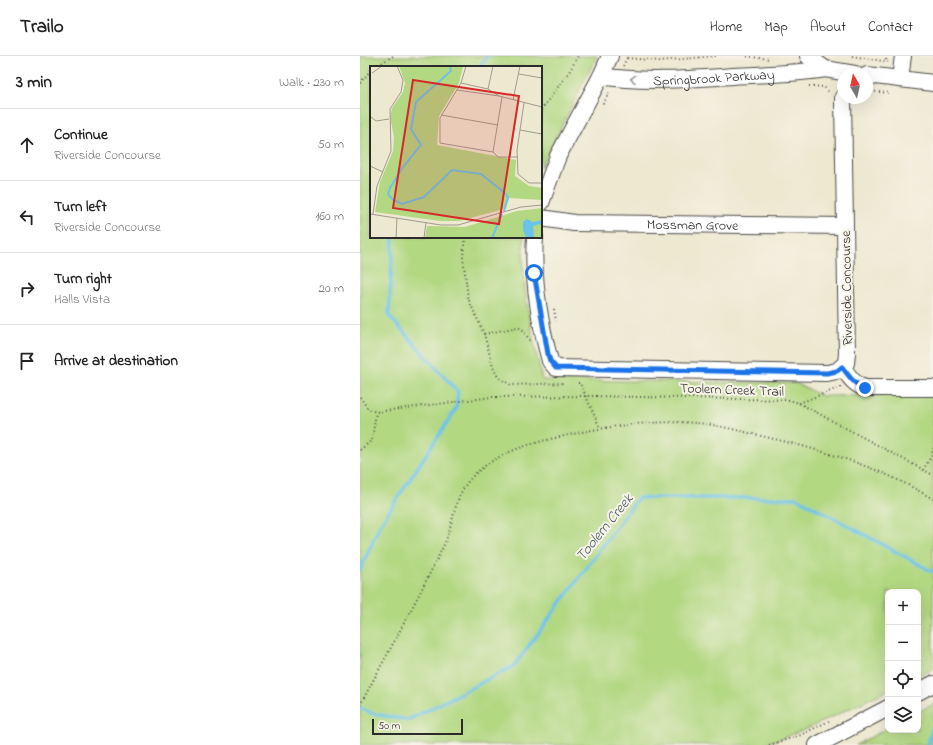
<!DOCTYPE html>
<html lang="en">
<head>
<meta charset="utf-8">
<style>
	body { margin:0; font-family:"Indie Flower",sans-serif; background:#f6f6f6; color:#222 }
	.controls { position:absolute; right:12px; bottom:12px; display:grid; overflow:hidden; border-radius:8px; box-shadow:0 4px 16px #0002 }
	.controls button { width:36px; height:36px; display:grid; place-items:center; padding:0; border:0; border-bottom:1px solid #e0e0e0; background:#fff; color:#222; font:20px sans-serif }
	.compass { position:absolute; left:477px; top:12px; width:36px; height:36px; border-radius:50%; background:#fff; box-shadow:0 4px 16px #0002; rotate:351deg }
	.scale { position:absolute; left:12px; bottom:10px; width:91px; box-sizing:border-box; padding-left:4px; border:2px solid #2b2b2b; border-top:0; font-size:11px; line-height:14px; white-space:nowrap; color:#2b2b2b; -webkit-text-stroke:3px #f7f3e8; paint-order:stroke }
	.stop { position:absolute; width:12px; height:12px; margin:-9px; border:3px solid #1a73e8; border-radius:50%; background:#fff }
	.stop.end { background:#1a73e8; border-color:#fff; box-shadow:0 1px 4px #0008 }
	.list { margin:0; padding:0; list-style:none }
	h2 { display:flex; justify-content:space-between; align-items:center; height:52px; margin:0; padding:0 16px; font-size:17px }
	h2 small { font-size:13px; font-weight:400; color:#767676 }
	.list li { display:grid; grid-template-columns:26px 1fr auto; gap:12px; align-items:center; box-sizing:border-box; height:72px; padding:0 16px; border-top:1px solid #e0e0e0 }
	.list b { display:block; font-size:15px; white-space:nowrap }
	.list p { margin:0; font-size:13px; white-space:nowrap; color:#767676 }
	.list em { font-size:13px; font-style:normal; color:#767676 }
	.icon { flex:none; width:22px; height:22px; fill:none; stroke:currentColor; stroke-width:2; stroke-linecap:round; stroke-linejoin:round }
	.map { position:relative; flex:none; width:573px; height:689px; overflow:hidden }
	header { display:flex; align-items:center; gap:24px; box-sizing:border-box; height:56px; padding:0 20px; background:#fff; border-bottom:1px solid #e0e0e0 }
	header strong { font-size:19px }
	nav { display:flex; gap:22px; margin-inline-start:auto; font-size:14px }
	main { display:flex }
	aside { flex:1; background:#fff }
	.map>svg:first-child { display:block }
</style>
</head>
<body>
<header>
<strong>Trailo</strong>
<nav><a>Home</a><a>Map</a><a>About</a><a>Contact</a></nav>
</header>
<main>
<aside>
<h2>3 min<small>Walk · 230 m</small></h2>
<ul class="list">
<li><svg class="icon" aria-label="ahead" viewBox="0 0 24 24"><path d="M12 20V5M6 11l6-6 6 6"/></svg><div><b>Continue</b><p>Riverside Concourse</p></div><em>50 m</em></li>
<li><svg class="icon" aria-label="left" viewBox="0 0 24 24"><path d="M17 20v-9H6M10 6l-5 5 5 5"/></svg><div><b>Turn left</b><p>Riverside Concourse</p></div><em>160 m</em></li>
<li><svg class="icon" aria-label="right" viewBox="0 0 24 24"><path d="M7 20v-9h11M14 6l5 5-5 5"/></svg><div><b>Turn right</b><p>Halls Vista</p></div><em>20 m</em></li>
<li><svg class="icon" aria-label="arrive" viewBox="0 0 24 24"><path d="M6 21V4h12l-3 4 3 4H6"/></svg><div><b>Arrive at destination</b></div></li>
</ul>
</aside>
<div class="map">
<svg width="573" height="689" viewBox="0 0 573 689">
	<rect width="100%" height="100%" fill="#f7f3e8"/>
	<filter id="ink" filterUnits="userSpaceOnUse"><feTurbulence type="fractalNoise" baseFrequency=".025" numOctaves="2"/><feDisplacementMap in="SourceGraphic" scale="8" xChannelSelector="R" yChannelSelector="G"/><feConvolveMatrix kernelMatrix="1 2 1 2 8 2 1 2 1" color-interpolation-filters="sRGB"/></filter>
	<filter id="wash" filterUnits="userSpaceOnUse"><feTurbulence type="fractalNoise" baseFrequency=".012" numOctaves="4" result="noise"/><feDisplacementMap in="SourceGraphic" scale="16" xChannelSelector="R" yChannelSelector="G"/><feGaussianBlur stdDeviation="0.9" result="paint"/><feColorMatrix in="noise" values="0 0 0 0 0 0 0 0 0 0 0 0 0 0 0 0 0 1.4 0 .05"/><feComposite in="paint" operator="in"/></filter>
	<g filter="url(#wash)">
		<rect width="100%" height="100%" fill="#ede8d0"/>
		<path fill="#b2d882" stroke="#6e8256" d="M0,0H237L181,111V11H11V181H164C160,230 172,277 182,324L436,327L462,340L573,339V613L558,620V536H528V634L445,674L402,689H0Z
			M573,648V689H496L528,672V674H558V656Z"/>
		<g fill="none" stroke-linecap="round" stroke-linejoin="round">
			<path stroke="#6cc3e9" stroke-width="3.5" d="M119,11L128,0
				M0,514L20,469L96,353L98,336L29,260L33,181
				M0,652L14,658L48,664L154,610L278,442H437L573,516
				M568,689L573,670"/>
		</g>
	</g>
	<g filter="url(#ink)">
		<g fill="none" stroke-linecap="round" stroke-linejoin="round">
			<defs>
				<g id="minor">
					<path d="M448,0L465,13L495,18"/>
					<path d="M507,19L573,27"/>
					<path id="s1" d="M241,20C284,27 330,23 373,20C404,18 435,18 465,13"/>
					<path d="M540,23L543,0"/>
					<path d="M181,147L198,100L241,20L250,0"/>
					<path id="s2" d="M181,162L214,167L485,170"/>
					<path d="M175,181C172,223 179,264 190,305L196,312L467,317L477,315L486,307L487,297L483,41"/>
					<path d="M482,311C489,320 494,329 505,332H573"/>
					<path d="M558,636L573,628"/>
					<path d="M457,689L528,652"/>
				</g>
			</defs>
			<use href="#minor" stroke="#484744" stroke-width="18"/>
			<path stroke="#484744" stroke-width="2" stroke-dasharray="1 3" stroke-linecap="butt" d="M383,0L410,3
				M492,0L528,6
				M267,2L299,5L356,0
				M526,4L527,0
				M263,10L268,0
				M15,11L33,0
				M0,27L11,14
				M449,30L464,31L470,37
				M507,35L530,37
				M243,48L250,36
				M181,54L209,16L218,0
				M105,181L103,201L108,242L124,278L133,311L138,321L151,329L205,327
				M194,253L196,265
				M124,278L158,271L163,274L170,285
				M218,327H220L240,372
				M0,341L8,353L16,356L132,341L231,340L429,344L439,347L573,419
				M439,347L481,331
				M0,394L12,384L16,356
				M563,414L572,399L573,392
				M0,649C28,597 57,544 83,491C94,469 93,441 111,422C135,397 170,387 204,380C247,370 292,364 337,367C360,369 383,376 406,381C465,395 521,411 573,443
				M409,689L441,679L469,665"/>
			<use href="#minor" stroke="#fff" stroke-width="16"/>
		</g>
		<defs><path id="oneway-chevron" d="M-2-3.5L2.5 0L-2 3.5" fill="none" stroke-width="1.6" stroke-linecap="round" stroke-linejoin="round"/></defs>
		<use stroke="#a0a0a0" href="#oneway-chevron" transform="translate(273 23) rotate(-180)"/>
	</g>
	<g fill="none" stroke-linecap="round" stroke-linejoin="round" filter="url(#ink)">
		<path stroke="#1a73e8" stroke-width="5" d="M174,217L188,298L190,305L196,312L467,317L477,315L482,311C489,320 494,329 505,332"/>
	</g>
	<g text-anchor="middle" stroke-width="4" stroke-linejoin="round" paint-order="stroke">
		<g font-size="14" fill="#2b2b2b" stroke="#f7f3e8">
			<text dy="5" stroke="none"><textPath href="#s1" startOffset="113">Springbrook Parkway</textPath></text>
			<text dy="5" stroke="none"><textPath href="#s2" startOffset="152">Mossman Grove</textPath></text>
			<text transform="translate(486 232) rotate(-91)" y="5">Riverside Concourse</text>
			<text transform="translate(372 333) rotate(2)" y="5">Toolern Creek Trail</text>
		</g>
		<g font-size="15" font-style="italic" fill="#3e5964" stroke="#f7f3e8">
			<text transform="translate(244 471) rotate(-51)" y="5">Toolern Creek</text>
		</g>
	</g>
	<g transform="translate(10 10)">
		<rect width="172" height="172" fill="#ede8d0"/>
		<path d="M29,0H93L89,17L69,50L67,79L146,94L145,110L159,120L172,122V134L139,132L134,143L89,155H70L5,146L10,116L23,85L24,71L20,51L22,42L33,26L35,17ZM172,142V172H55L57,160L95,161L147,145Z" fill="#b2d882"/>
		<path d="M157,153L163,156L172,154V161L170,158L163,160L164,172H156L153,164V156Z" fill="#6cc3e9"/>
		<path fill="none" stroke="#6cc3e9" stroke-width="2" d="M80,0L81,5L46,36L41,63L51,79L33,101L20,122L18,128L22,133L32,138L54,131L82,104L111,108L136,128L138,132L134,145M122,172L132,148"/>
		<path fill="none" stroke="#9f9c8e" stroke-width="1" d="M96,0L91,17L70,52V77L123,86L132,31M2,7L12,0M149,8L172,12M91,17L118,23L129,30M118,23L123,0M87,24L129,30L172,41M143,34L150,0M154,37L147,84L148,108L159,117H172M71,49L128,59M0,50L6,55L19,53M150,64L172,68M123,86L128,91H148M0,100L13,106M0,148L71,159H88L151,141L172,139M3,148L7,120L21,85L20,43L31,26L33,14L27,0M26,172L27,152M54,172L56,156"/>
		<path fill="#d62828" fill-opacity="0.15" stroke="#d62828" stroke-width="2" d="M43,14L149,30L129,158L23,142Z"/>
		<rect width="172" height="172" fill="none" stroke="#2b2b2b" stroke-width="2"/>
	</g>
</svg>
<div class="controls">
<button>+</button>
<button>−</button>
<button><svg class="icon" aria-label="locate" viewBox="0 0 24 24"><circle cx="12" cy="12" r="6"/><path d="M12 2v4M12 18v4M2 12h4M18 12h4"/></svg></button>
<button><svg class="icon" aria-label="layers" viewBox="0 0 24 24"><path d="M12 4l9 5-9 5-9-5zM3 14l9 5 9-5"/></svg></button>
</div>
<svg class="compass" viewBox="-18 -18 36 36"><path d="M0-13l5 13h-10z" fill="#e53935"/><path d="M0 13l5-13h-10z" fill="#767676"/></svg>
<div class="scale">50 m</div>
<div class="stop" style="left:174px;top:217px"></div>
<div class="stop end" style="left:505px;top:332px"></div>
</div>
</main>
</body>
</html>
